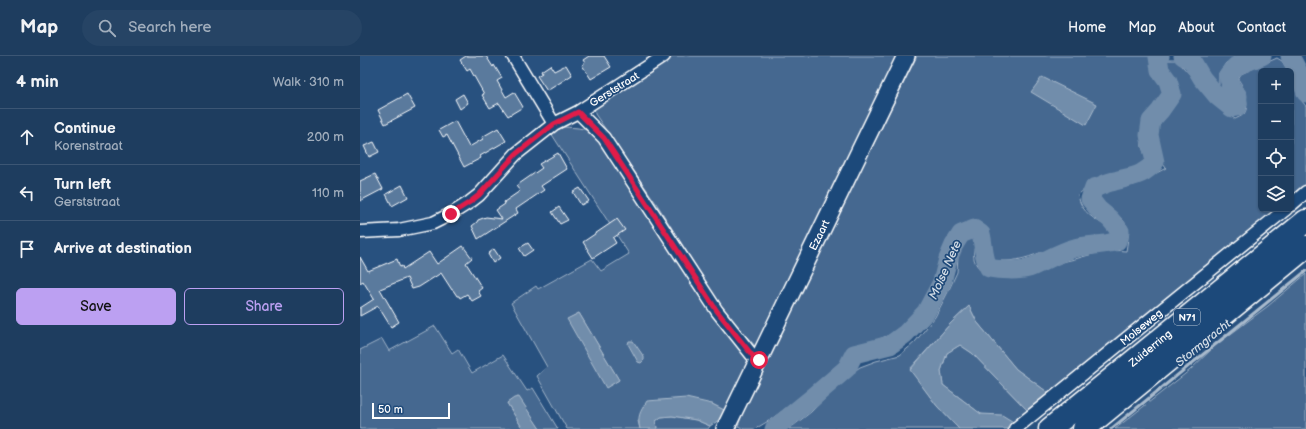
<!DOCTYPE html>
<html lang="en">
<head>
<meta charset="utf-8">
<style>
	body { margin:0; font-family:"Balsamiq Sans",sans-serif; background:#264465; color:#f1f3f6 }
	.controls { position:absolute; right:12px; top:12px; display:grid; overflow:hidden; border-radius:6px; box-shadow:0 1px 3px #0004 }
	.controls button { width:36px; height:36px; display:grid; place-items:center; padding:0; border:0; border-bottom:1px solid #3c5674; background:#1e3d5f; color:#f1f3f6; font:20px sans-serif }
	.scale { position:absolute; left:12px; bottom:10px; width:78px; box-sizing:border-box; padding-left:4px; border:2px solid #fff; border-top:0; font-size:11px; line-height:14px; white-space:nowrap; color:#fff; -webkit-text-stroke:3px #1f4a7a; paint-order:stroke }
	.stop { position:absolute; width:12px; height:12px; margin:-9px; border:3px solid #e11d48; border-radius:50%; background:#fff }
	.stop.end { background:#e11d48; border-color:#fff; box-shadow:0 1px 4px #0008 }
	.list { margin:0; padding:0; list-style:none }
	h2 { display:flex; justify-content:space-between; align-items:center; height:52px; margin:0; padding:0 16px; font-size:17px }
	h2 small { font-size:13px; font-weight:400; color:#a1aebd }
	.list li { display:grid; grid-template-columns:26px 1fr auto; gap:12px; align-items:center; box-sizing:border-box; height:56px; padding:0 16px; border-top:1px solid #3c5674 }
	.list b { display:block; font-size:15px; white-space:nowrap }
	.list p { margin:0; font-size:13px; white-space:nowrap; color:#a1aebd }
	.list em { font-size:13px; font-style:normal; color:#a1aebd }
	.actions { display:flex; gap:8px; padding:12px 16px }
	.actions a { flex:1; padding:9px 0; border:1px solid #bca0f2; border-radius:6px; text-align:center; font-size:14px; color:#bca0f2 }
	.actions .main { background:#bca0f2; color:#111 }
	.icon { flex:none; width:22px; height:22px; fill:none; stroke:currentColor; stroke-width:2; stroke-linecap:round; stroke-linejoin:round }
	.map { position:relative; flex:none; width:946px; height:373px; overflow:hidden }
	header { display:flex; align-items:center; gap:24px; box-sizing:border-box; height:56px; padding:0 20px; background:#1e3d5f; border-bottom:1px solid #3c5674 }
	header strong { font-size:19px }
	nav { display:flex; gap:22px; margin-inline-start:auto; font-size:14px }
	.search { width:280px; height:36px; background:#264465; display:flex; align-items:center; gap:10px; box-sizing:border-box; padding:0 14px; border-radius:22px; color:#a1aebd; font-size:15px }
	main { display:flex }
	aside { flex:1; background:#1e3d5f }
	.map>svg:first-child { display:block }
</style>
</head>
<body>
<header>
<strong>Map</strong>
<div class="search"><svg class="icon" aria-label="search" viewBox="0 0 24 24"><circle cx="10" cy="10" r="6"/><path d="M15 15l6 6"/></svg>Search here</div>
<nav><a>Home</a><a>Map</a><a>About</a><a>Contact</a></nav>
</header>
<main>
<aside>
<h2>4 min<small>Walk · 310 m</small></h2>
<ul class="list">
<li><svg class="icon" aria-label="ahead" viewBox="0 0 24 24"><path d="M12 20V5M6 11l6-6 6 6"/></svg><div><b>Continue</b><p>Korenstraat</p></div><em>200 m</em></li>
<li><svg class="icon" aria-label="left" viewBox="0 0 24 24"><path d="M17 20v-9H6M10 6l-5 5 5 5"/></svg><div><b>Turn left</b><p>Gerststraat</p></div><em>110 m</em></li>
<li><svg class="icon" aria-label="arrive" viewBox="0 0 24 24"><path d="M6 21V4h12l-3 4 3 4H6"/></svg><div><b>Arrive at destination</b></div></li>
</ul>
<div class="actions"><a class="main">Save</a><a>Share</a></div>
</aside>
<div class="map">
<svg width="946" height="373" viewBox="0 0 946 373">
	<rect width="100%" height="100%" fill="#28517f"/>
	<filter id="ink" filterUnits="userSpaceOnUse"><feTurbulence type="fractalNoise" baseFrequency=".025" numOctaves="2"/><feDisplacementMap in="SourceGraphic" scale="8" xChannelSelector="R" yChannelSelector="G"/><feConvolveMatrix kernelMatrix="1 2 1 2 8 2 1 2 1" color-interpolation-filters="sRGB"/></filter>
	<g filter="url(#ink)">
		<path fill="#446890" stroke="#a2b4c8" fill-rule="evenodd" d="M313,0H537L396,291L363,254L298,150L235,58L234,50Z
			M557,0H793L794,8L806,34L805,39L801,46L784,67L781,80L782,91L786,102V109C776,115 766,116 755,119C742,123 727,130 718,139C721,157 735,163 749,172L751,180L749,184L745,185L738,183L721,186L703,191L682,200V196C665,203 650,207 631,204L626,177L617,169H609L603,171L596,177L583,197L582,210L573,231L557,255L537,276L493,293L475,311L445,338L410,364L395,373H384L378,370L386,347Z
			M830,0H878L866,7L859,17V28L854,29L846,22L835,6Z
			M917,2L922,5L928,15H901V153H919L690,338L656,313L617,266L609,250L590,268L550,313L577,350L599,373H429L451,356L490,318L500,311L516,305L540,299L555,286L575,261L588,236L597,216L598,200L605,187L610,181H613L616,187C603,221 646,225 669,220C675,219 680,215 686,213C695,208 705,205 715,203C732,198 749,193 766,195C767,188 769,180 768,173C766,163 747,150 739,144L737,140L745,136L758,132L774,129L806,112L803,108C801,102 794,87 795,81C796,65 820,51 819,35C819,25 808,16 804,8L807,4H815L821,9L864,55L875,63C877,62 882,60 884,58C891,48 884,31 878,23L881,18Z
			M931,24L941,44L946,50V131L931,143Z
			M203,71C220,72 225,71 239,82L363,273L390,307L366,355L352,348L278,365L280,373H207L177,320L187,311L151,247L176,230L178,233L232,203L241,215L269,198L191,77ZM219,257L259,324L247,331L208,263Z
			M946,218V373H755L830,314L856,289L908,250Z
			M75,270L92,297L98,293L112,317L143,299L167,335L173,332L198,373H180L158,341L147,347L163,373H0V294L22,283L29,295Z
			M600,289L612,297L668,355L655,367L621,358L583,329L581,315L587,297Z
			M312,360L336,364L350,370L348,373H297L296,365L301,361Z"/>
		<path fill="#718dab" stroke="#aabbcd" d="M682,21L737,48L726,69L671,36Z
			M609,250L617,266L656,313L690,338L668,355L612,297L600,289L587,297L581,315L583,329L621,358L642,359L655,367L648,373H599L577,350L550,314L590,268Z
			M219,257L259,324L246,332L207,263Z
			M269,285H273L284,301V304L281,307L278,306L268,288Z
			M159,341L180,373H163L147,347L154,342Z
			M326,342L352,348L366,355L359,364L350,370L336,364L312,360L301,361L296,365L297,373H280C277,360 280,356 287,345Z"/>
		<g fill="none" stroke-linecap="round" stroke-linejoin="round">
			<path stroke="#aabbcd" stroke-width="3" d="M751,373L946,215"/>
			<path stroke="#718dab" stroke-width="19" d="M823,0L832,5L842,22L857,40L872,52L877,51L878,40L871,31L868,19L876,10L902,0
				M930,0L938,15L946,37
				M414,373L451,343L487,312L494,298L530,289L545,278L566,256L582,226L588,203L594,189L601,178L614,173L621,178C624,189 623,203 629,212C639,214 659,215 669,212C684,206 699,196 715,192C729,188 744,190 757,185L760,175L750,163L738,153L730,143L734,132C741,130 748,126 755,125C772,120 782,121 795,106L789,79L791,65L800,55L812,38L808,25L800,14L798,1L800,0"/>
		</g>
		<path fill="#5a7a9d" stroke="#fff" d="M106,0H126L133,11L134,9L142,22L137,25L146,41L154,36L163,51L148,60L139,47L130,52L122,39L124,38L110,13L107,15L100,4Z
			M229,0H244L251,11L231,23L222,9L225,7L223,4Z
			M190,9L194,15L206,9L212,19L187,35L177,20L182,17L181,15Z
			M47,38L55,52L25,68L18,54Z
			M103,38L108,47L100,53L95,43Z
			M95,65L109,91L123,83L122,81L138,72L146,85L120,100L121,102L104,111L87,79L83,81L79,74Z
			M14,86L19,96L9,101L4,90Z
			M198,97L207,113L181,130L184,134L156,153L158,157L118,183L112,170L117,166L118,164L126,161L142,163L136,154L145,148L144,146L160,135L156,130L182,112L179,108Z
			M15,118L23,133L0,145V125Z
			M42,129L48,141L32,150L26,138Z
			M220,132L229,145L221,149L213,136Z
			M199,151L208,164L200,168L192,156Z
			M257,163L265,174L253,182L256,187L233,202L223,186Z
			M168,187L173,194L164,200L159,192Z
			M103,190L112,202L106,207L122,232L118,235L121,240L112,245L107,238L100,242L99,240H97L93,234H92L81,217L59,231L52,233L47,222L20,233L39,266L31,271L18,250L0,260V252L14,243L3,225L0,227V201L8,215L37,203L40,211L42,210L43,213L69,196L77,208Z
			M134,193L140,202L133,207L128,198Z"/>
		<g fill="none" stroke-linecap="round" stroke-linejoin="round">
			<defs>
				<path id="street" d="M153,0L194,68
					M218,56L244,82L357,255L392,299L399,304
					M931,149L946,136
					M0,176L39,174L73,167L91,158L110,146L119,139L156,98L194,68L218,56L304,0
					M655,373L926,153"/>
				<path id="secondary" d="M365,373L546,0"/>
				<path id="highway" d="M690,373L946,165
					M724,373L946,191"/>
			</defs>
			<use href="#street" stroke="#fff" stroke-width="15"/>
			<use href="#secondary" stroke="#fff" stroke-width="20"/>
			<use href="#highway" stroke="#fff" stroke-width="25"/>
			<use href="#street" stroke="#1f4a7a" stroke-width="12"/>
			<use href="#secondary" stroke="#1f4a7a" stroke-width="17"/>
			<use href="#highway" stroke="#1f4a7a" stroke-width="22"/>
		</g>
	</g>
	<g fill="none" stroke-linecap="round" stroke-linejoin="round" filter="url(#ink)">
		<path stroke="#e11d48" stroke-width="5" d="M91,158L110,146L119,139L156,98L194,68L218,56L244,82L357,255L392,299L399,304"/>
	</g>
	<g text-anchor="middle" stroke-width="3.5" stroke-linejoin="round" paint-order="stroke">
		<rect fill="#1f4a7a" stroke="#bcc9d7" stroke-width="1" x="814" y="253" width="26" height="16" rx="3"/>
		<g font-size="10" font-weight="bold" fill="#fff">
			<text x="827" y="265">N71</text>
		</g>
		<g font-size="11" fill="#fff" stroke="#1f4a7a">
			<text transform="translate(254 33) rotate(-32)" y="4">Gerststraat</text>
			<text transform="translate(459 179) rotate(-64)" y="4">Ezaart</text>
			<text transform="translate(781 271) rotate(-39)" y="4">Molseweg</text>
			<text transform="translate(790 292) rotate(-39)" y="4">Zuiderring</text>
		</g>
		<g font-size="12" font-style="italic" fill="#d4dde6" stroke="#1f4a7a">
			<text transform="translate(585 214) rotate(-66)" y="4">Molse Nete</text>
			<text transform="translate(843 287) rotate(-39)" y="4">Stormgracht</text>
		</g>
	</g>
</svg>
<div class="controls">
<button>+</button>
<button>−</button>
<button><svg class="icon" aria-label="locate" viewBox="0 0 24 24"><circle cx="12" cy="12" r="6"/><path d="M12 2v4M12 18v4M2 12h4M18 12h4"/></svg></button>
<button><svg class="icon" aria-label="layers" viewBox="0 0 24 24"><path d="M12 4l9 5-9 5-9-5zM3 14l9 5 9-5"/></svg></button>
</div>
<div class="scale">50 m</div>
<div class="stop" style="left:399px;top:304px"></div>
<div class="stop end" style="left:91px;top:158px"></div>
</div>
</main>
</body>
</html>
